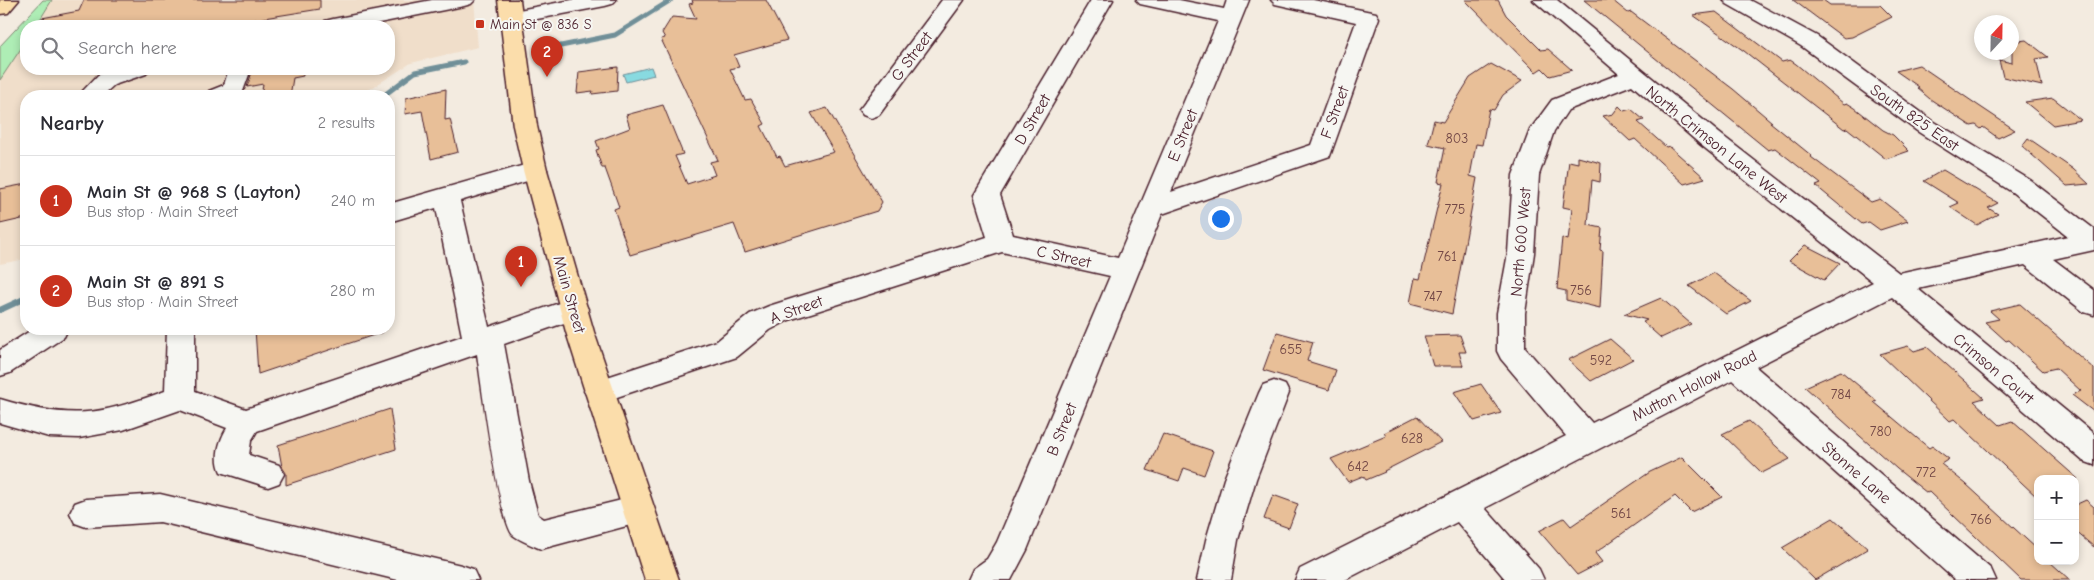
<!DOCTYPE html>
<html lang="en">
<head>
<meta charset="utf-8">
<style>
	body { margin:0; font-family:"Comic Neue",sans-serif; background:#f7f7f7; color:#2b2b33 }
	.controls { position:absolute; right:15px; bottom:15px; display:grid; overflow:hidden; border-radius:10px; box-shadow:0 2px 8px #0003 }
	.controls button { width:45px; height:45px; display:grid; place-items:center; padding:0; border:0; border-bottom:1px solid #e1e1e2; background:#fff; color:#2b2b33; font:25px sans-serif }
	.compass { position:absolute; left:1974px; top:15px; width:45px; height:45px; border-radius:50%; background:#fff; box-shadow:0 2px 8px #0003; rotate:22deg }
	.you { position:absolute; left:1220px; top:218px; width:18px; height:18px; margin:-12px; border:4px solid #fff; border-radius:50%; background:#1a73e8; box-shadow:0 0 0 8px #1a73e833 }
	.badge { display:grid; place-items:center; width:32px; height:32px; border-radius:50%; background:#c8321e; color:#fff; font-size:16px; font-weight:700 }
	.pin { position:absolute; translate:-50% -41px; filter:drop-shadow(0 1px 2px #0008) }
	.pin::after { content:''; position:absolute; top:26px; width:18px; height:15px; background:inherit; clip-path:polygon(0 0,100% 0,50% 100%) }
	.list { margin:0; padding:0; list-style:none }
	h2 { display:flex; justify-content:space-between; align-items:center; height:65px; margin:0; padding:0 20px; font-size:21px }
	h2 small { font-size:16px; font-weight:400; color:#7c7c81 }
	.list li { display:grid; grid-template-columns:32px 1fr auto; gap:15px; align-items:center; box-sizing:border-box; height:90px; padding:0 20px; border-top:1px solid #e1e1e2 }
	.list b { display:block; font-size:19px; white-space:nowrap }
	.list p { margin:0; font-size:16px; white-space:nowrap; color:#7c7c81 }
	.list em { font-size:16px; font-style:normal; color:#7c7c81 }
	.icon { flex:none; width:28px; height:28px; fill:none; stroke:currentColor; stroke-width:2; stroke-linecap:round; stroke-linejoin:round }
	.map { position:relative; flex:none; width:2094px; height:580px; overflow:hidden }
	.search { position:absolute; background:#fff; box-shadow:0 2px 8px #0003; left:20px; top:20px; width:375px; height:55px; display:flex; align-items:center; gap:12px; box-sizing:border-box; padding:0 18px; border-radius:20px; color:#7c7c81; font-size:19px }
	.panel { position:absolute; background:#fff; box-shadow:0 2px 8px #0003; left:20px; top:90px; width:375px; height:245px; border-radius:20px }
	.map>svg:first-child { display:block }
</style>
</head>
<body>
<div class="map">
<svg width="2094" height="580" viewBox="0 0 2094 580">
	<rect width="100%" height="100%" fill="#f3ebe0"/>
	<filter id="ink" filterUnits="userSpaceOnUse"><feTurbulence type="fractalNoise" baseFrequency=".02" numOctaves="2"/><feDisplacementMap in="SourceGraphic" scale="10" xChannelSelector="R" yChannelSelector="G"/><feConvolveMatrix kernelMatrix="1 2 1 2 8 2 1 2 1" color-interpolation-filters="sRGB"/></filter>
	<g filter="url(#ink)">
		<path fill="#f0deca" d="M52,0H474L478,47L411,63L359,96H26V259L0,264V80L26,41V69H389V26H36Z"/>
		<path fill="#aeedb5" stroke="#7c8670" d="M43,0H52L36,26H26V41L0,80V46Z"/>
		<path fill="#88dae0" stroke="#6f8f98" d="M651,67L654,75L626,82L623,74Z"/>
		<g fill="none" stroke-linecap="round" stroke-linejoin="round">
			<path stroke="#6f8f98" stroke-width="5" d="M556,47L615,35L671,0
				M383,96L415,72L464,62"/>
			<path stroke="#6f8f98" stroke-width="6" d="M0,310L26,298"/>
		</g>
		<path fill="#e8bf98" stroke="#4a1f2b" d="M84,0H320V9L214,26H43L42,18L79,11Z
			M692,0H766L787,40L734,55L739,67L730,69L745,100L751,99L765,124L761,126L777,157L780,156L785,166L834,152L811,113L827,108L882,202L877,211L745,252L734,224L630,255L614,209L619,207L605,168H602L596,150L599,149L596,141L630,128L626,115L663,105L683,154L675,156L687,184L715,175L710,162L718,160L661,39L665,38L662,33L672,17L696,19L689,4L693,3Z
			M1465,0H1498L1506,15L1541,50L1548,49L1572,70L1550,76L1542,68L1536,72Z
			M1584,0H1612L1628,13L1631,12L1733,89L1772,122H1770L1812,156L1811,157L1871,202L1880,199L1908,221L1880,230L1869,222L1862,224L1816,186L1821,184L1775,148L1768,150Z
			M1793,0H1823L1830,5H1880L1892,17L1852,37L1844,38Z
			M1716,12L1782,62L1790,60L1796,64L1844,104L1847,103L1855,108L1883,130L1893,135L1909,151L1886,159L1847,128L1844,129L1744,51L1693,15Z
			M2026,40L2048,57L2036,59L2042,86L2003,77L1999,60L2012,63V42Z
			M1491,64L1522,81L1503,95L1494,110L1489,109L1482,145L1476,144L1470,176L1477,178L1452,314L1410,303L1415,278L1420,279L1443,183L1438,182L1445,148L1428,144L1434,120L1443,122L1470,78Z
			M1919,65L1979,106L2015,130L1998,138L1983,127L1981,129L1976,125L1971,126L1930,99L1917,88L1919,87L1896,71Z
			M618,67L617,91L592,94L593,91L577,93L579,72Z
			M253,69H302L303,76L293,78L290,96H261L263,84L247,87Z
			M446,89L445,120L450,119L458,152L431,159L422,111L405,114L406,98Z
			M2053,98L2081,120L2053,125L2025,102Z
			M1619,106L1624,111L1631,109L1644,120L1638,122L1666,147L1669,146L1705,178L1684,184L1635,139L1630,141L1603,116L1613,114Z
			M2028,138L2073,169L2089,184L2067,186L2022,146Z
			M1578,157L1601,163L1600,182L1592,180L1588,225L1602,228L1600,250L1603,251L1600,308L1566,300V291L1557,289L1562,238L1568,240L1572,209L1563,207L1569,161L1578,163Z
			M1943,170L1998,203L1988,208L1998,214L1977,225L1950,207L1959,203L1924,181Z
			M26,184V218L0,224V189Z
			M1805,245L1840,263L1824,280L1789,261Z
			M1714,273L1751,301L1726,314L1689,286Z
			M1661,298L1691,324L1661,338L1643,322L1647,320L1624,314Z
			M2020,304L2094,369V412L2072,395L2081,391L2056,368L2043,371L2009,340L2006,341L1985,322L1999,319L1990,311Z
			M255,329H382L383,332L258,374Z
			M1277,332L1313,342L1307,361L1336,370L1329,390L1263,370Z
			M1460,335L1466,352H1459L1463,366H1433L1424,336Z
			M1610,339L1633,359L1591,381L1568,360Z
			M1908,346L1914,351L1927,347L1984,398L1974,401L2000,425L2012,421L2078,479H2038V498L1954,419L1950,421L1880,354Z
			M1841,371L1877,401L1874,402L1929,448L1932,446L1949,459L1941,464L1966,484L2038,550V561H2049L2070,580H2021L1929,492L1927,493L1897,469L1805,387Z
			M1481,384L1501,413L1474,421L1454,392Z
			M390,409L396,449L286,485V473L282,467L278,445Z
			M1417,416L1441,442L1384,471L1385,472L1366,480L1363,476L1348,482L1331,459L1386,436L1384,433Z
			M1749,421L1790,459L1762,473L1722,434Z
			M1163,434L1213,451L1204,475L1184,468L1179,481L1147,470Z
			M1682,457L1722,497L1691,512L1675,496L1595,553L1602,562L1577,575L1539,531L1564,518L1571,526L1650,472Z
			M1273,495L1298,504L1289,528L1264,519Z
			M2086,500L2094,507V547L2075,531V505Z
			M1833,518L1868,549L1815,580L1782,548Z"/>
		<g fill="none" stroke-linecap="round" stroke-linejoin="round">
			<defs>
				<path id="minor" d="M432,0H475L471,4L464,6L364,26H322L325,21L333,19Z
					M572,0H616L612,4L605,6L511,24L503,23L500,18L503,13Z
					M942,0H964L879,115L871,118L863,115L859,110L863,105Z
					M1091,0H1113L1000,195L1013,235L1118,258L1218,21L1140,4L1136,0H1179L1224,9L1227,0H1249L1171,192L1311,145L1356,22L1275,4L1271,0H1313L1376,13L1379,18L1330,156L1162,214L1027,550L1011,580H968L973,569L987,559L997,542L1110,276L1002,252L789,320L770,330L737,357L599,403L589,399L584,391L589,383L717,341L750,314L769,306L987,237L974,195Z
					M1533,0H1557L1719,133L1899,273L2068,236L2012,192L1917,131L1801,46L1727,4L1723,0H1750L1817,36L1933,121L2030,180L2094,229V250L2053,259L2094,290V315L2084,312L2025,265L1918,289L2094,434V465L2083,461L1892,297L1756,367L1991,569L1996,580H1955L1732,380L1485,508L1539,569L1544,580H1506L1457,522L1345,580H1295L1300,569L1566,436L1501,359L1497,351V313L1508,253L1513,175L1530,130L1552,100L1619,74ZM1632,85L1701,145L1873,282L1592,423L1525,348V313L1534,253L1539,175L1554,131L1568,110Z
					M116,69H149L146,74L114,85L102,96H78L98,75Z
					M229,69H251L242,94L237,96H206L209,91L224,85Z
					M535,162L544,164L547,170L544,176L460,201L489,327L574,298L584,302L588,309L584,316L504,344L529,481L538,515L544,519L638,496L649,500L654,510L649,520L541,549C532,545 521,541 513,535C499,522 481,381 477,354L257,431L251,441L249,455L279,465L284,474L279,483L268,487L221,472C214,458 219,441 227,428L180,410L123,430L79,438L49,437L0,423V399C70,420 98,416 165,391L167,329H195V391L246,409L462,336L436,208L389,222V204Z
					M33,329H68L64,337L10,373L0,376V350Z
					M1274,381L1285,385L1289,393L1256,479L1238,540L1231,580H1197L1206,540L1224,479L1259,393L1263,385Z
					M160,494L461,565L473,569L478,580H398L160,522L86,527L75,523L70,513L75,503L86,499Z"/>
				<path id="major" d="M498,0H520L537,126L547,170L594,332L679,580H645L566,332L523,170L513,126Z"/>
				<path id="highway" d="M0,0H19L8,13L0,14Z"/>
			</defs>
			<use href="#minor" stroke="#4a1f2b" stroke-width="3"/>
			<use href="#major" stroke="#4a1f2b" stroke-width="3"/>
			<use href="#highway" stroke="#4a1f2b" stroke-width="3"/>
			<use href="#minor" fill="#f6f6f2" fill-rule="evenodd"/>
			<use href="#major" fill="#fbddab" fill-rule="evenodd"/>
			<use href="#highway" fill="#fbddab" fill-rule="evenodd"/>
		</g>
	</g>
	<rect fill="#c8321e" stroke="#f6f6f2" stroke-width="2" x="475" y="19" width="10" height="10" rx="2.5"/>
	<g text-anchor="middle" stroke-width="4" stroke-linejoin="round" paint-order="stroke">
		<g font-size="14" fill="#4a1f2b" stroke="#f6f6f2" text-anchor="start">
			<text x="490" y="29">Main St @ 836 S</text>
		</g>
		<g font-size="14" fill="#724746">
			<text x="1457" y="143">803</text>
			<text x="1455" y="214">775</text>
			<text x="1447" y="261">761</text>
			<text x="1581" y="295">756</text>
			<text x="1433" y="301">747</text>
			<text x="1291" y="354">655</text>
			<text x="1601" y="365">592</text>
			<text x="1841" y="399">784</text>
			<text x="1881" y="436">780</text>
			<text x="1412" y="443">628</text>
			<text x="1358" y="471">642</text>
			<text x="1926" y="477">772</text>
			<text x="1621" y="518">561</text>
			<text x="1981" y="524">766</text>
		</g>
		<g font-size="16" fill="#4a1f2b" stroke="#f6f6f2">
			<text transform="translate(911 56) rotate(-53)" y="6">G Street</text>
			<text transform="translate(1334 112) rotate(-70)" y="6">F Street</text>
			<text transform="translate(1915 117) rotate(35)" y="6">South 825 East</text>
			<text transform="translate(1032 119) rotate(-60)" y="6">D Street</text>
			<text transform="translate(1182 135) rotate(-68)" y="6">E Street</text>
			<text transform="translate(1717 144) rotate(39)" y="6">North Crimson Lane West</text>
			<text transform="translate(1520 242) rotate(-85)" y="6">North 600 West</text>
			<text transform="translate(1064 256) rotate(13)" y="6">C Street</text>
			<text transform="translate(570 294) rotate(74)" y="6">Main Street</text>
			<text transform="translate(796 309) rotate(-20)" y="6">A Street</text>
			<text transform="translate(1994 368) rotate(40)" y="6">Crimson Court</text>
			<text transform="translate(1694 385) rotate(-27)" y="6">Mutton Hollow Road</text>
			<text transform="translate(1061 429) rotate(-68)" y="6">B Street</text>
			<text transform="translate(1857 472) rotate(41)" y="6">Stonne Lane</text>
		</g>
	</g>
</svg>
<div class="controls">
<button>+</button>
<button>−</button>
</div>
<svg class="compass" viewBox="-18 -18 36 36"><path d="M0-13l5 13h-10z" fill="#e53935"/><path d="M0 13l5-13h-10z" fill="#7c7c81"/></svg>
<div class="you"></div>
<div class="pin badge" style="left:521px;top:287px">1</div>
<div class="pin badge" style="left:547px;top:77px">2</div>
<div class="search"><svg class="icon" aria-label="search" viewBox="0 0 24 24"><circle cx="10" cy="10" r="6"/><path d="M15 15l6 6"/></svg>Search here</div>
<section class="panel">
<h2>Nearby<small>2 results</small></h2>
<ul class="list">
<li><span class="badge">1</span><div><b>Main St @ 968 S (Layton)</b><p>Bus stop · Main Street</p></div><em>240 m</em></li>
<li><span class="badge">2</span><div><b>Main St @ 891 S</b><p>Bus stop · Main Street</p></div><em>280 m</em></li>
</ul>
</section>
</div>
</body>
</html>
